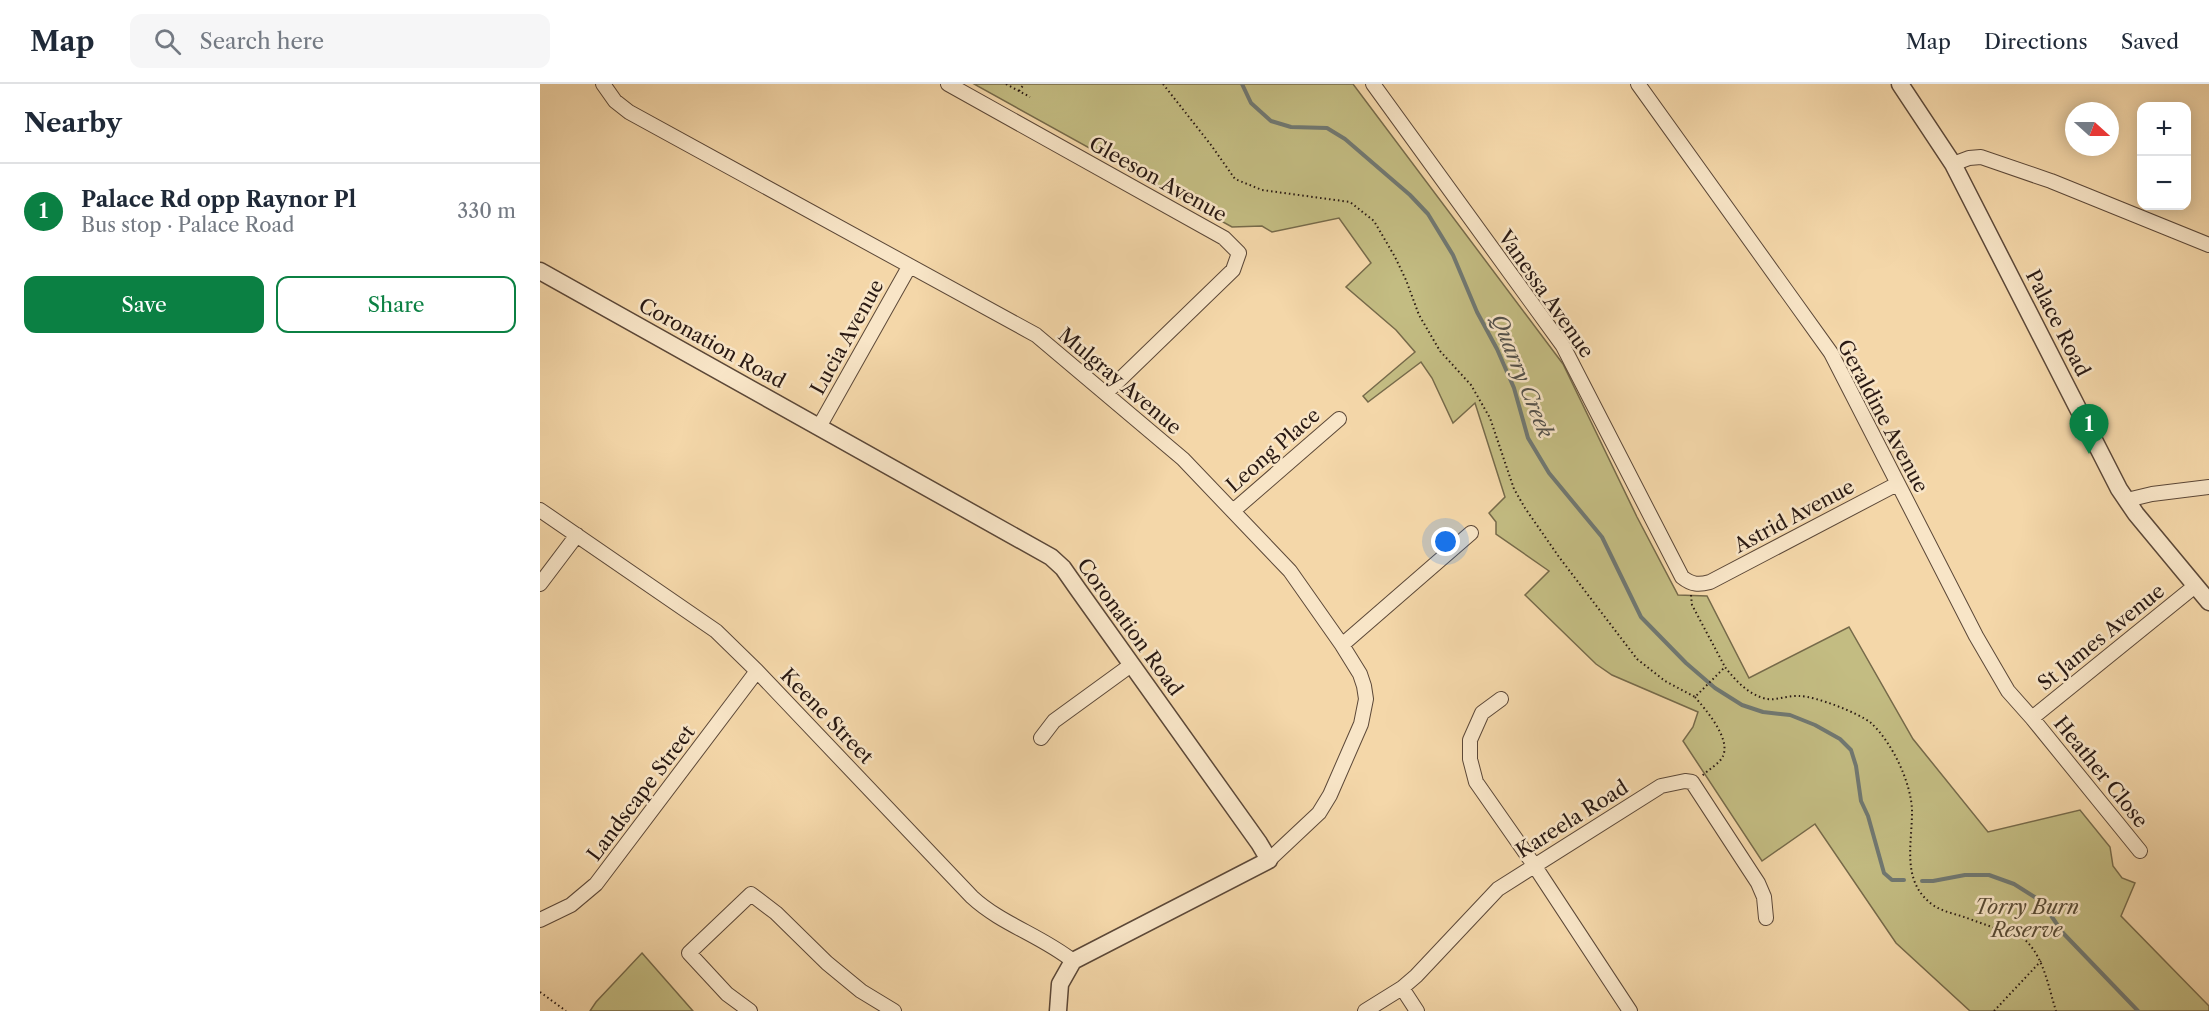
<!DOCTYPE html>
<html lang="en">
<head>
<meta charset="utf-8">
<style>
	body { margin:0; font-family:"Libre Caslon Text",serif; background:#f6f6f7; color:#1f2937 }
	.controls { position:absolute; right:18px; top:18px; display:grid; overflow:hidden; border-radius:12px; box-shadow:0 3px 15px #0003 }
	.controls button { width:54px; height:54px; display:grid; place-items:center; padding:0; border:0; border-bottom:2px solid #e0e1e3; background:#fff; color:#1f2937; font:30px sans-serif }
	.compass { position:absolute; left:1525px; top:18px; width:54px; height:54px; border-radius:50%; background:#fff; box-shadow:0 3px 15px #0003; rotate:111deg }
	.you { position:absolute; left:906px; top:458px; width:21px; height:21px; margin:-15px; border:4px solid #fff; border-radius:50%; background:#1a73e8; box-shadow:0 0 0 9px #1a73e833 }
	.badge { display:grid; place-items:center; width:39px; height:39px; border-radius:50%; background:#0b8043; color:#fff; font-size:20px; font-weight:700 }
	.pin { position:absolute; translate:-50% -50px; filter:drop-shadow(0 2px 3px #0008) }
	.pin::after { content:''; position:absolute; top:32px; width:21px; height:18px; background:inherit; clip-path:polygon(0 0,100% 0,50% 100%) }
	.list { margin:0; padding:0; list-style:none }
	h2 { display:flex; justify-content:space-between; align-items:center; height:78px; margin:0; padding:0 24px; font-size:26px }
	h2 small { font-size:20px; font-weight:400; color:#747a83 }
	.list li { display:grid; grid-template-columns:39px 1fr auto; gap:18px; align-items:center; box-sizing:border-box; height:96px; padding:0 24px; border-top:2px solid #e0e1e3 }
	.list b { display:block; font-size:22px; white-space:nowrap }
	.list p { margin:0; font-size:20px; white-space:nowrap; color:#747a83 }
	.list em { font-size:20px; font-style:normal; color:#747a83 }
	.actions { display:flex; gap:12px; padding:18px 24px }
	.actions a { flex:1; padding:14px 0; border:2px solid #0b8043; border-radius:12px; text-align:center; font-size:21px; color:#0b8043 }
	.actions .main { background:#0b8043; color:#fff }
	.icon { flex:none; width:33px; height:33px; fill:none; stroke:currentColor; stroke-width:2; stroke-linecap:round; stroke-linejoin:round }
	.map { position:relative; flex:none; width:1669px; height:927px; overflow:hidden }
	header { display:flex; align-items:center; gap:36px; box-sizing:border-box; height:84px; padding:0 30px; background:#fff; border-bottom:2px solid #e0e1e3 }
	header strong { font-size:28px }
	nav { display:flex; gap:33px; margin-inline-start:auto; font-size:21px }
	.search { width:420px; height:54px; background:#f6f6f7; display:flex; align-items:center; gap:15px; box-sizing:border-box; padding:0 21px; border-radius:12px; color:#747a83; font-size:22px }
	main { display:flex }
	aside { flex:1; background:#fff }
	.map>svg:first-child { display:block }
</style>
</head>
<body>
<header>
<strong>Map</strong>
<div class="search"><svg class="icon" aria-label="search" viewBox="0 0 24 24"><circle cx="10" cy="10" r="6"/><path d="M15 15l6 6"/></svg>Search here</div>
<nav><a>Map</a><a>Directions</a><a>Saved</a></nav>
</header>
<main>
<aside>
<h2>Nearby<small></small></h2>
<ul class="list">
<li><span class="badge">1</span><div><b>Palace Rd opp Raynor Pl</b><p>Bus stop · Palace Road</p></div><em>330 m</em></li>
</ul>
<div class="actions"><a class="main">Save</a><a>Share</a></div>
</aside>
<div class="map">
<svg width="1669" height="927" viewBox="0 0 1669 927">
	<rect width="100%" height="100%" fill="#f4d7a9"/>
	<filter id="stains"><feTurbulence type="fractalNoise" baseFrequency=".00333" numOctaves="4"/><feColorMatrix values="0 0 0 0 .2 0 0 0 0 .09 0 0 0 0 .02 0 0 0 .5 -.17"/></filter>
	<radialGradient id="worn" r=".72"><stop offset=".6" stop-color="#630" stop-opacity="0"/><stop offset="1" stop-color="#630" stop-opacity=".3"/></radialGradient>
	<path fill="#c3bc82" stroke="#766a4a" stroke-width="1.5" d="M434,0H813L1023,280L1097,433L1138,511L1167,512L1209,594L1309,543L1373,655L1448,748L1540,726L1570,763L1573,782L1582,794L1595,799L1581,832L1669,922V927H1430L1356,859L1275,740L1222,777L1143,657L1153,643L1158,628L1072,591L1056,580L985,511L1009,487L956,450V438L949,429L965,413L935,319L913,339L892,294L881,278L828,318L823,312L875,268L856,246L806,203L831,179L799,134L732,148L722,142L692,143Z
		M102,869L153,927H50L56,918Z"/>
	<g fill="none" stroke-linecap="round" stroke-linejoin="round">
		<path stroke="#707872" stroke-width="4" d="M702,0L711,19L731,37L751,43L787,44L805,55L870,111L888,130L913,171L937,228L957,265L974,304L988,354L1009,389L1062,453L1101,533L1146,579L1175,604L1202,621L1223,628L1250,631L1275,641L1300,655L1311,666L1316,682L1321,717L1328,732L1344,789L1352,796H1364
			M1382,797H1393L1425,791H1449L1474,800L1501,817L1523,849L1598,927"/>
		<defs>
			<path id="minor" d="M63,0L75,17L89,28L496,251L643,375L750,487L802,561L820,590L824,602L826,615L821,640L790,711L779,729L729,776
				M408,0L684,154L699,169L693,186L566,309
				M833,0L1023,262L1142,493C1152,501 1159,501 1170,498L1357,400
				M1098,0L1291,269L1436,552L1468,607L1492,634L1600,767
				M1413,80L1429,74L1441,73L1511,97L1669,161
				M279,343L369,183
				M1587,416L1612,410L1669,403
				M0,426L176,547L217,587L432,813C461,840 502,852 533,877
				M693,427L799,335
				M0,500L37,451
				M802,561L931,449
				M961,615L942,629L930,656V675L936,698L994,781L1090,927
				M1492,634L1655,502
				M501,654L514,637L591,581
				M0,836L31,821L56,800L217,587
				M862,904L877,927
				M210,927L187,910L149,869L211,810L236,829L287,879L321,907L354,927
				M825,927L862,904L876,892L958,805L1121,702L1145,697L1152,698L1218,799L1224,813L1226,834"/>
			<path id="tertiary" d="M1360,0L1413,80L1579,405L1596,430L1669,518
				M0,187L511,473L523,484L537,504L719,759L729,776L533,877L520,900L518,927"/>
		</defs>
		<use href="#minor" stroke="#5c4838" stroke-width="16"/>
		<use href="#tertiary" stroke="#5c4838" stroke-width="19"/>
		<path stroke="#291913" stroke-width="2" stroke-dasharray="1.5 3" stroke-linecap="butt" d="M466,0L490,13
			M623,0L671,61L695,95L722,106L810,118L834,137L855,173L866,196L879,231L900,267L931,301L950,334L974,405L985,424L1019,473L1097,575L1125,597L1155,613L1185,583C1195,596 1207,609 1223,614C1235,618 1246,611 1259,612C1275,612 1319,629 1331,639C1352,658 1372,700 1372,728C1372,761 1361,798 1393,821C1403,828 1416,830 1427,834C1446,841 1464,847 1483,854C1504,872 1508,902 1516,927
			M479,7L484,0
			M1151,511L1152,521L1185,583
			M1155,613C1165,625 1191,654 1183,672C1180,679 1168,686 1162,692
			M0,908L26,927
			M1454,927L1501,877"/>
		<use href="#minor" stroke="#f8e5c7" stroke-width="14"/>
		<use href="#tertiary" stroke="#f8e5c7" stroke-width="16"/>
	</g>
	<g text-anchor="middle" stroke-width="5" stroke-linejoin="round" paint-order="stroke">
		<g font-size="20" fill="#291913" stroke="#f8e5c7">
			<text transform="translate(618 95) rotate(29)" y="7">Gleeson Avenue</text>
			<text transform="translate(1006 210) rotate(55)" y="7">Vanessa Avenue</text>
			<text transform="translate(1518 239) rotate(63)" y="7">Palace Road</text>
			<text transform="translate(307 253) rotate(-61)" y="7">Lucia Avenue</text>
			<text transform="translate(172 259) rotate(29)" y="7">Coronation Road</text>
			<text transform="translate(580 297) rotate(40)" y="7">Mulgray Avenue</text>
			<text transform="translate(1343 332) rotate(62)" y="7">Geraldine Avenue</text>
			<text transform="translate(733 366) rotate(-41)" y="7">Leong Place</text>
			<text transform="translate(1254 432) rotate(-28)" y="7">Astrid Avenue</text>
			<text transform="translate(590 543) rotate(54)" y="7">Coronation Road</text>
			<text transform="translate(1561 553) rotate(-39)" y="7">St James Avenue</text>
			<text transform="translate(287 632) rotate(46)" y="7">Keene Street</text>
			<text transform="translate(1561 688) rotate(51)" y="7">Heather Close</text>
			<text transform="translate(101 709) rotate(-53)" y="7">Landscape Street</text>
			<text transform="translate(1032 735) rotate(-32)" y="7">Kareela Road</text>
		</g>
		<g font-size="20" font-style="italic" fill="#574a34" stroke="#f8e5c7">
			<text x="1487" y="830">Torry Burn<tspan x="1487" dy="23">Reserve</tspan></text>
		</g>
		<g font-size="21" font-style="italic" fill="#52504b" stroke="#f8e5c7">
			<text transform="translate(982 292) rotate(68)" y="7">Quarry Creek</text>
		</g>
	</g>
	<rect width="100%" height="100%" filter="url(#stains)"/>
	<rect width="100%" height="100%" fill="url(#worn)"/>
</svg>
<div class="controls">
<button>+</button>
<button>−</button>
</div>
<svg class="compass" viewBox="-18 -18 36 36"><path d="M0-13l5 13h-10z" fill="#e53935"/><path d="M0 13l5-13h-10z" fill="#747a83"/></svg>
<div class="you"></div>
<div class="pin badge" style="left:1549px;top:370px">1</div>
</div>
</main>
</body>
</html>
